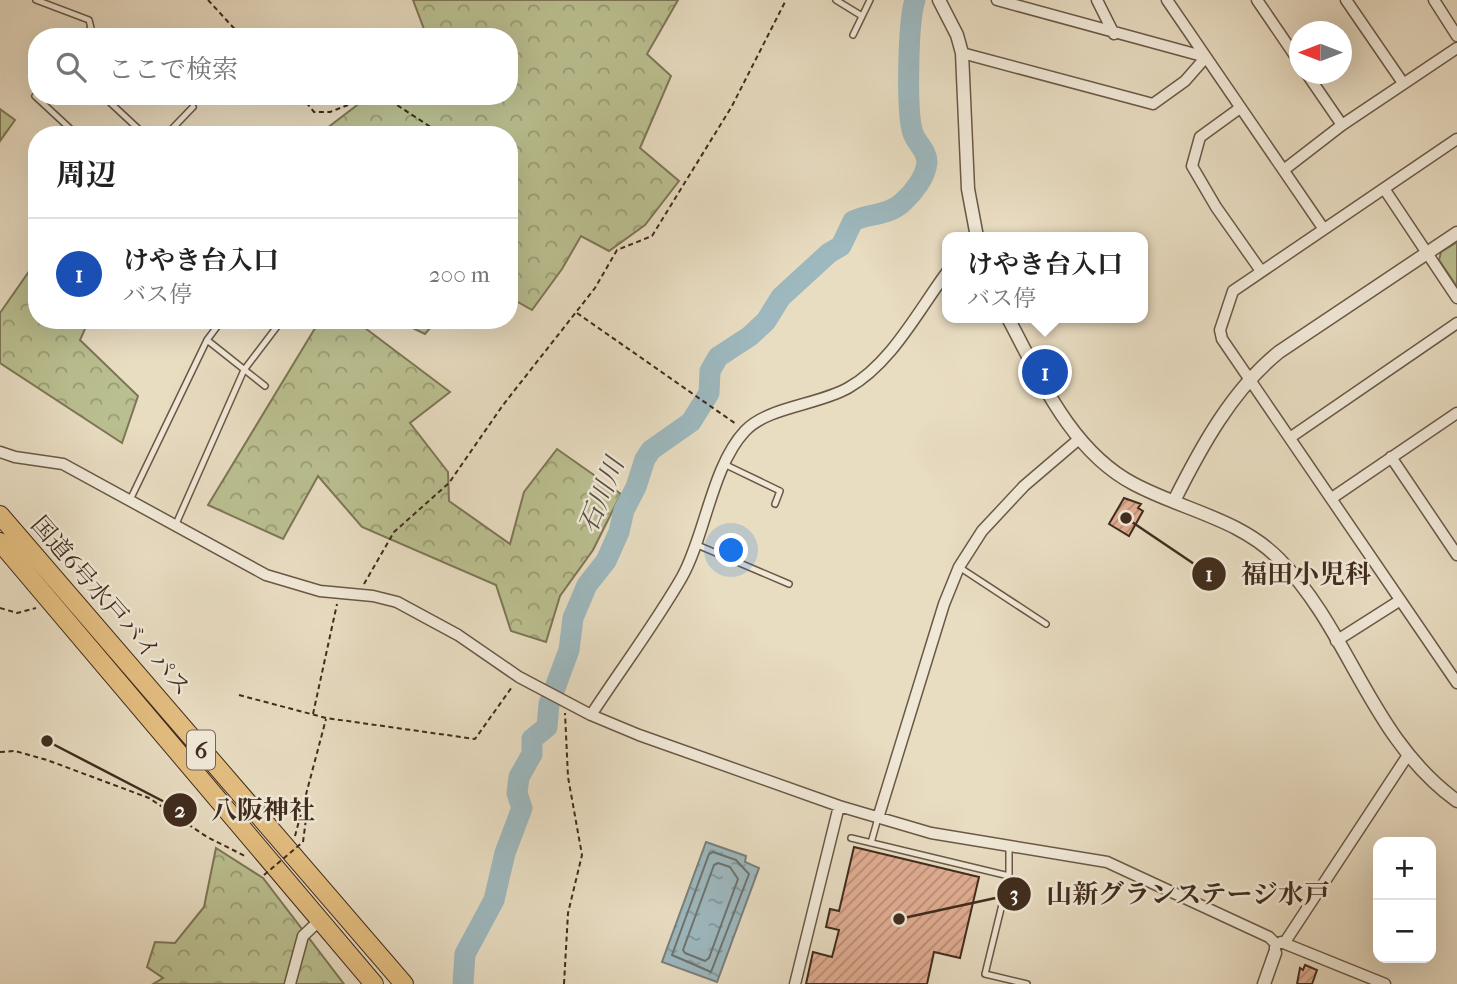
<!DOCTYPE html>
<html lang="ja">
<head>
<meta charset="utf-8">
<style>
	body { margin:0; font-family:"IM FELL French Canon","Noto Serif JP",serif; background:#f2f2f2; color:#222 }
	.controls { position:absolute; right:21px; bottom:21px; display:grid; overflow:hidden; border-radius:14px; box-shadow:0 7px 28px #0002 }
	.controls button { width:63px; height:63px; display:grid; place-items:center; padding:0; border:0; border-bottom:2px solid #e0e0e0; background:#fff; color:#222; font:35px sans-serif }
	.compass { position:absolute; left:1289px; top:21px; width:63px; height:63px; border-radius:50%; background:#fff; box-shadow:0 7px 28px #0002; rotate:270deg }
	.you { position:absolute; left:732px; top:551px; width:24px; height:24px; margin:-18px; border:5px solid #fff; border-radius:50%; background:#1a73e8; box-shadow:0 0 0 10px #1a73e833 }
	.badge { display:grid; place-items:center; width:46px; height:46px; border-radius:50%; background:#8f2418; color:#fff; font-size:23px; font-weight:700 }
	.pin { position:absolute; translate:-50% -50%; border:4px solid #fff; box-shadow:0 2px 7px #0006 }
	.popup { position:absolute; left:942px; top:232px; width:206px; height:91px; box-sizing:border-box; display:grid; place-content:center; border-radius:14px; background:#fff; filter:drop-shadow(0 2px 5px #0005); font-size:23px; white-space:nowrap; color:#767676 }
	.popup b { font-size:26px; color:#222 }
	.popup::after { content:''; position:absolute; left:50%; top:100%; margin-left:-14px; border:14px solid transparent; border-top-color:#fff }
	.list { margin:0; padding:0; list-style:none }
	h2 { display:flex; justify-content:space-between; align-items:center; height:91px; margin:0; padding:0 28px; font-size:30px }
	h2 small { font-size:23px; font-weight:400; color:#767676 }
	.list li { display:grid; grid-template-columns:46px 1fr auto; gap:21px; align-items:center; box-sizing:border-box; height:112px; padding:0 28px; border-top:2px solid #e0e0e0 }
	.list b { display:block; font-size:26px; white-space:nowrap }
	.list p { margin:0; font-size:23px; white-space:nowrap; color:#767676 }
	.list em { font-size:23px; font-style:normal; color:#767676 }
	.icon { flex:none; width:38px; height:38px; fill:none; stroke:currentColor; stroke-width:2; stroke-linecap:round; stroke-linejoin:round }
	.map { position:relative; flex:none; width:1457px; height:984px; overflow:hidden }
	.search { position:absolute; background:#fff; box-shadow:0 7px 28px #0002; left:28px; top:28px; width:490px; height:77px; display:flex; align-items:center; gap:18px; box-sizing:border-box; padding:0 24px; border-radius:28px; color:#767676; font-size:26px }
	.panel { position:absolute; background:#fff; box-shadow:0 7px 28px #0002; left:28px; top:126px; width:490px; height:203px; border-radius:28px }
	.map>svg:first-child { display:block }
</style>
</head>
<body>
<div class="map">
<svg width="1457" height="984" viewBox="0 0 1457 984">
	<defs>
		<pattern id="forest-crowns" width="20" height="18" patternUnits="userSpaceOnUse" patternTransform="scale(1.75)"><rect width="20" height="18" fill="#babf90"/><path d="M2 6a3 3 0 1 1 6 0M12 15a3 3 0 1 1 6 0" fill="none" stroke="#999b75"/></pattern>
		<pattern id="water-ripples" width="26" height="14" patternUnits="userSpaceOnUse" patternTransform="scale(1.75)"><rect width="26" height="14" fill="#9db8be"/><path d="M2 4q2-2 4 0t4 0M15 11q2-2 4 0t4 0" fill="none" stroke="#81969a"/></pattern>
		<pattern id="building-hatch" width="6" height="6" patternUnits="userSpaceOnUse" patternTransform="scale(1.75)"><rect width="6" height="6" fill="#e1ad92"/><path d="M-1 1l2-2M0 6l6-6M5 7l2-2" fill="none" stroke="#b88d77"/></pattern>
	</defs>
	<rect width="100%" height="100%" fill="#e8dcc1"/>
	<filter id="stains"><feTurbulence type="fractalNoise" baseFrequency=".00286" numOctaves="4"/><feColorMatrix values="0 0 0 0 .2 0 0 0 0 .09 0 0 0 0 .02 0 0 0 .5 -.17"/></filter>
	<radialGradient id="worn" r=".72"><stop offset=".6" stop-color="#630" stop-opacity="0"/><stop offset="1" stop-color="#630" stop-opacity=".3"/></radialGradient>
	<path fill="url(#forest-crowns)" stroke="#7d7656" stroke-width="2" d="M413,0H678L647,54L671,76L640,148L679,181L645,225L609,251L581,236L562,269L532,310L509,297V135H318L369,96H509V37H427Z
		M0,109L15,120L0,141Z
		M37,260V320H89L80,340L138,396L122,443L0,363V313Z
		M320,320H366L361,325L450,392L410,423L448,472L449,501L510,544L524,492L557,449L621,494L593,550L560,596L546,642L511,631L496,585L362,527L318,476L283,539L208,505Z
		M396,320H437L425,334Z
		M216,848L263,878L344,984H153L163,978L147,967L155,942L175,943L204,907Z"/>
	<path fill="#babf90" stroke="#7d7656" stroke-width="2" d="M1457,242V287L1439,260L1441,252Z"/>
	<path fill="url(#water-ripples)" stroke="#78807e" stroke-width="2" d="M706,842L746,856L745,862L759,868L717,982L662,962Z"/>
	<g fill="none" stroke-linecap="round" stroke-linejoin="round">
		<path stroke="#6e726e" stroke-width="2" d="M713,852L736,860L749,874L711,972L672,955L709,854Z
			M718,863L730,867L738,879L709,958L705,961L685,953L683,950L714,865Z"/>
		<path stroke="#9db8be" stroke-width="21" d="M463,984L465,954L494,900L505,853L522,808L517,793L519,777L532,754V739L547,727L549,704L569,650L573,618L587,585L606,561L619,532L624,510L636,487L645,459L651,450L691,422L709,393L710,371L718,357L750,336L766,321L781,297L829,253L841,246L853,221C870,213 888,216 903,202C913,193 926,177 927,162C927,150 916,143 913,133C906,113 908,21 915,0"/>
	</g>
	<path fill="url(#building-hatch)" stroke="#402c1d" stroke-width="2" d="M1124,498L1141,504L1138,508L1143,511L1129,536L1109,524Z
		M854,847L979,877L960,958L934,952L927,984H806L813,952L832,957L839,930L826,927L830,909L839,911Z
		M1305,965L1317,970L1312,984H1297L1300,968L1303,970Z"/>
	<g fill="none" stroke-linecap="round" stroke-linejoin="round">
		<defs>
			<path id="service" d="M36,0L89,20L91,28L83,37
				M836,0L862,16
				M853,35L870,0
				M37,94L35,96L77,135
				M103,96L145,135
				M166,135L193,107
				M222,320L207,340L265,386
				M726,465L780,491L775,504
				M130,500L207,340
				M176,524L244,370L282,320
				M695,544L789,584
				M959,567L1046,624
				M851,838L1009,876
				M871,843L878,818
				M1009,847V876L985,974L1027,984"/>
			<path id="minor" d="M1097,0L1114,34
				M1167,0L1323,228
				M1257,0L1300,63
				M1346,0L1403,83
				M1434,0L1457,36
				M962,53L1153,104L1185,81L1206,57L997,0
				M1307,74L1342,125
				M1240,108L1200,137L1192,166L1216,207L1261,271
				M1457,139L1233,291L1220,330L1222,339L1457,683
				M1285,169L1342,125L1457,48
				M1385,190L1457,298
				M1291,437L1457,323
				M0,452L15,457L63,464L266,575L320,591L373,596L397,602L458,635L519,677L591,715L639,735L839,806L931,833L1107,862L1269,937L1275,943V953
				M1391,457L1457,555
				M1332,498L1457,413
				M1336,641L1399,601
				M591,715C621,669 655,624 682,577C705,536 712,466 745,431C767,407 818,405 848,388C891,364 918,311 947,272
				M878,818L944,604L959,567L982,531L1024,486L1079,439
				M1281,942L1385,984
				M1285,942L1408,755
				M290,984L303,936L321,919
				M795,984L839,806"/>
			<path id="tertiary" d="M939,0L957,35L962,53L968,189L977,237
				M1008,318C1040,378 1071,451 1134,484C1183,510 1240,519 1279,559C1351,632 1369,737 1457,801
				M1174,501C1201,447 1232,390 1279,352L1457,233
				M1264,984L1275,953"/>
			<path id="trunk" d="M0,515L404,984
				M0,542L374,984"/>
		</defs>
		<use href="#service" stroke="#6a5846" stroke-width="8"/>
		<use href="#minor" stroke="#6a5846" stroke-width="13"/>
		<use href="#tertiary" stroke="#6a5846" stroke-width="15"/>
		<use href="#trunk" stroke="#402c1d" stroke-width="20"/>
		<path stroke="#402c1d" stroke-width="2" stroke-dasharray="5 3.5" stroke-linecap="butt" d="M208,0L242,37
			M301,96L314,112H330L371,96
			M383,96L443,135
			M577,313L736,424
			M364,584L394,532L449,483L503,405L595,288L617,250L652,236L732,106L786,0
			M0,608L17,613L36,608
			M239,695L326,718L475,739L512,687
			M313,714L337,604
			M0,752L15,751L47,760L149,798L207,837L247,857
			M295,836L326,719
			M303,842L307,811
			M564,984L568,913L582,855L568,777L565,713"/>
		<use href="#service" stroke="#f0e8d7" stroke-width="5"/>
		<use href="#minor" stroke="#f0e8d7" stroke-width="10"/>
		<use href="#tertiary" stroke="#f0e8d7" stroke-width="12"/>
		<use href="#trunk" stroke="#e4be80" stroke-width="18"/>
		<path stroke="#402c1d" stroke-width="2" stroke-dasharray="5 3.5" stroke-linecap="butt" d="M264,875L303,842"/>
	</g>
	<g text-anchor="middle" stroke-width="5" stroke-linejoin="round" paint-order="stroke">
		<rect fill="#f0e8d7" stroke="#756455" stroke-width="2" x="187" y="730.5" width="28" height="39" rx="5"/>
		<g font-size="23" font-weight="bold" fill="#402c1d">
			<text x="201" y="758">6</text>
		</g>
		<g font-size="24" fill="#402c1d" stroke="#f0e8d7">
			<text transform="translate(111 606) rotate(49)" y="8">国道6号水戸バイパス</text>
		</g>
		<g font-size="26" font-style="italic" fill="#574f45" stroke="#f0e8d7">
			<text transform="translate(601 495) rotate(-68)" y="9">石川川</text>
		</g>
	</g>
	<path fill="none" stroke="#402c1d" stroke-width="2.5" d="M1126 518L1209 574M47 741L180 810M899 919L1014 894"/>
	<g fill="#402c1d" stroke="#f0e8d7" stroke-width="2.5">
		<circle cx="1126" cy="518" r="7"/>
		<circle cx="47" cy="741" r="7"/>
		<circle cx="899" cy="919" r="7"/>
		<circle cx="1209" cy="574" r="18"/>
		<circle cx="180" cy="810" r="18"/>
		<circle cx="1014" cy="894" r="18"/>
	</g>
	<g font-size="21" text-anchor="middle" font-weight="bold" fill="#fff">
		<text x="1209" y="581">1</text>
		<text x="180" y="817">2</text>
		<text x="1014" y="901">3</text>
	</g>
	<g font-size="26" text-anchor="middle" font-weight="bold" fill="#402c1d" stroke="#f0e8d7" stroke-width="5" stroke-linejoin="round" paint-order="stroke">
		<text x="1306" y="583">福田小児科</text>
		<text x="263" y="819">八阪神社</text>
		<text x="1188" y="903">山新グランステージ水戸</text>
	</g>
	<rect width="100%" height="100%" filter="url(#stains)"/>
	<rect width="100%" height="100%" fill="url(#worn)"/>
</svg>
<div class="controls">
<button>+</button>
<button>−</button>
</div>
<svg class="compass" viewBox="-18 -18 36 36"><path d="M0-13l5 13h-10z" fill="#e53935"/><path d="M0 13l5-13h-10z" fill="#767676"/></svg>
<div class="you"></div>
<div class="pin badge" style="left:1045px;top:372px;background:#1a4fb4">1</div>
<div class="popup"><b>けやき台入口</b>バス停</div>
<div class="search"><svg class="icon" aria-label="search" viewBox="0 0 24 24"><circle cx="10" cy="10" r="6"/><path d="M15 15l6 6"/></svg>ここで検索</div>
<section class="panel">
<h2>周辺<small></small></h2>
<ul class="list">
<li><span class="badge" style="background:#1a4fb4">1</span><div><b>けやき台入口</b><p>バス停</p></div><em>200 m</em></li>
</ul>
</section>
</div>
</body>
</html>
